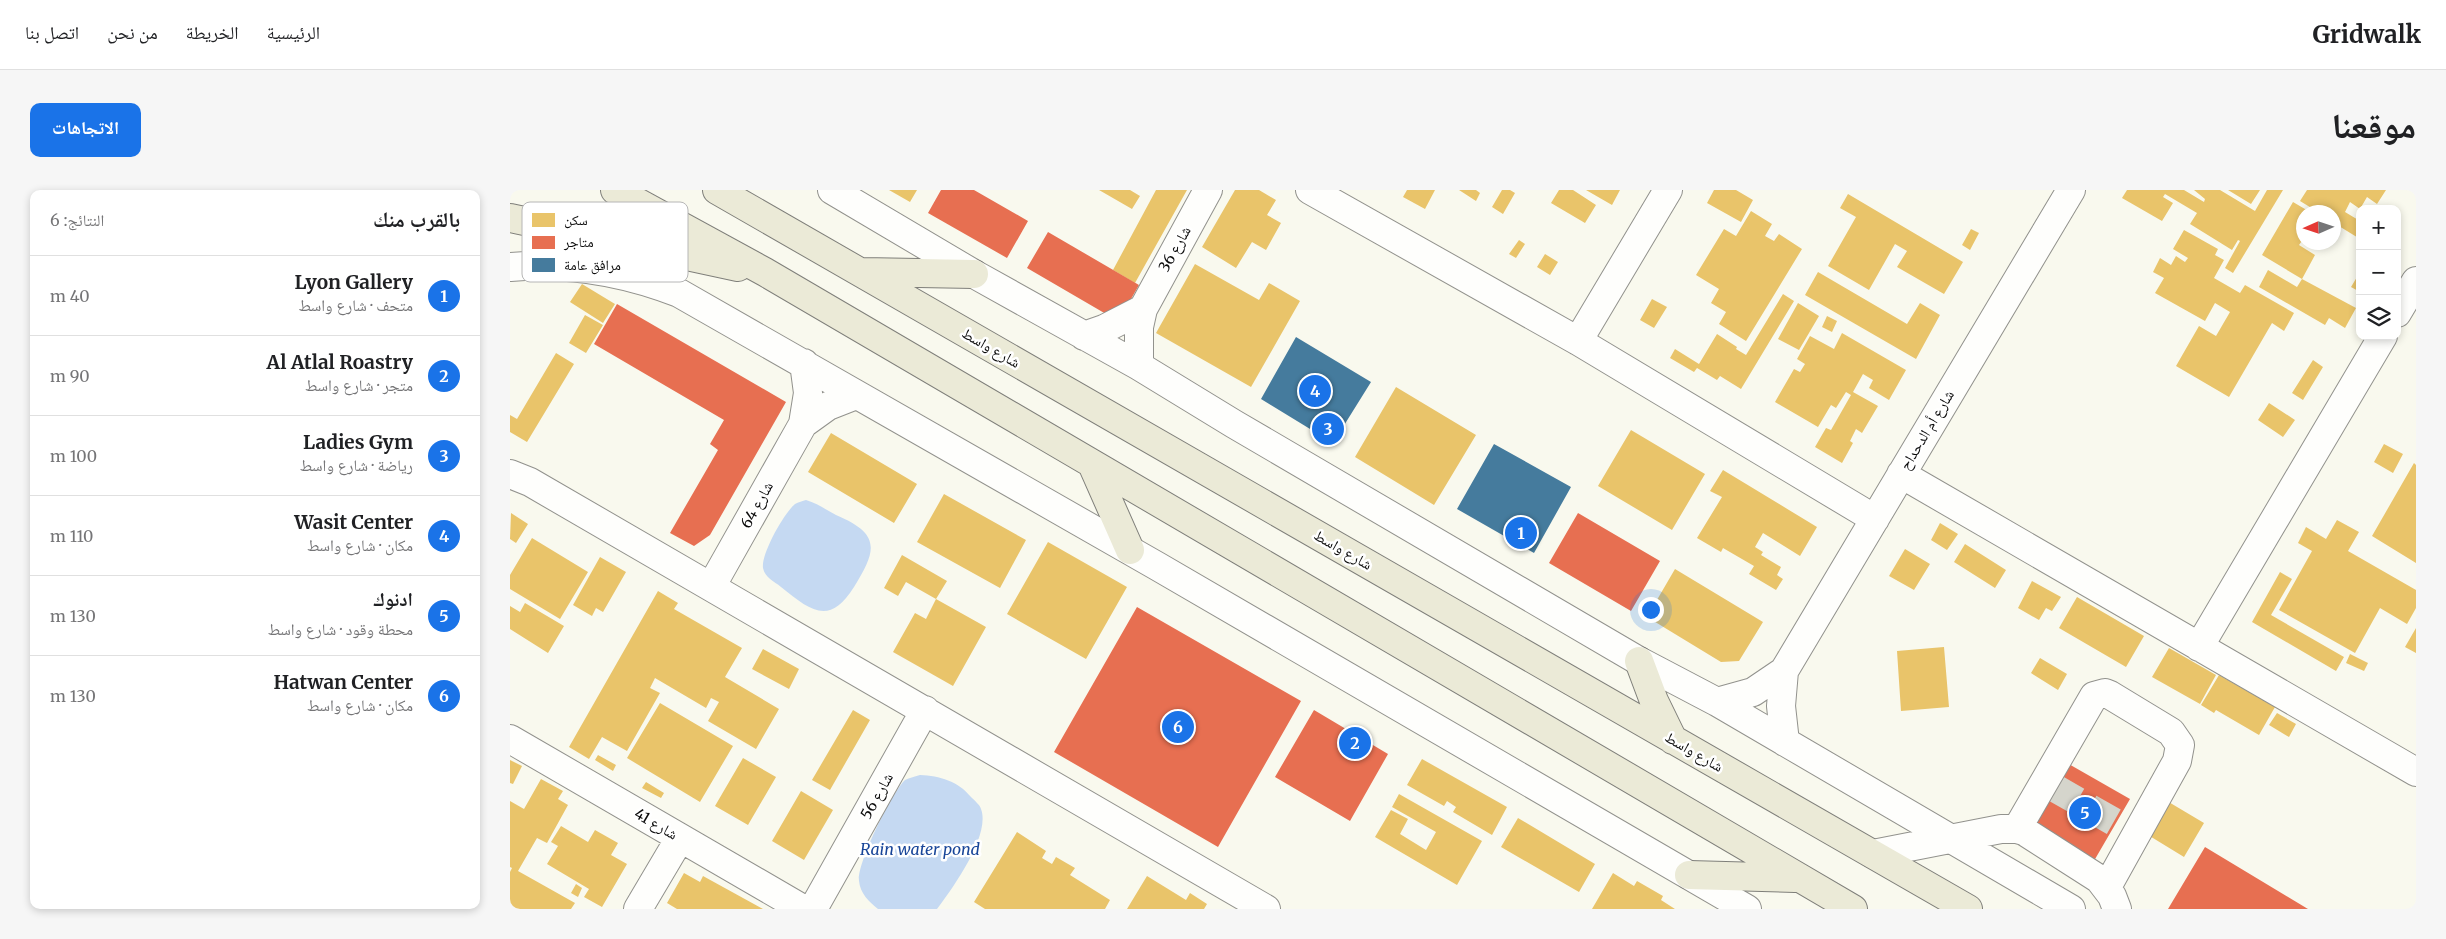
<!DOCTYPE html>
<html lang="ar">
<head>
<meta charset="utf-8">
<style>
	body { margin:0; font-family:Merriweather,"Noto Naskh Arabic",serif; background:#f6f6f6; color:#202124; direction:rtl }
	.controls { position:absolute; right:15px; top:15px; display:grid; overflow:hidden; border-radius:10px; box-shadow:0 2px 8px #0003 }
	.controls button { width:45px; height:45px; display:grid; place-items:center; padding:0; border:0; border-bottom:1px solid #e0e0e0; background:#fff; color:#202124; font:25px sans-serif }
	.compass { position:absolute; left:1786px; top:15px; width:45px; height:45px; border-radius:50%; background:#fff; box-shadow:0 2px 8px #0003; rotate:267deg }
	.you { position:absolute; left:1140px; top:419px; width:18px; height:18px; margin:-12px; border:4px solid #fff; border-radius:50%; background:#1a73e8; box-shadow:0 0 0 8px #1a73e833 }
	.badge { display:grid; place-items:center; width:32px; height:32px; border-radius:50%; background:#1a73e8; color:#fff; font-size:16px; font-weight:700 }
	.pin { position:absolute; translate:-50% -50%; border:2px solid #fff; box-shadow:0 1px 5px #0006 }
	.list { margin:0; padding:0; list-style:none }
	h2 { display:flex; justify-content:space-between; align-items:center; height:65px; margin:0; padding:0 20px; font-size:21px }
	h2 small { font-size:16px; font-weight:400; color:#757577 }
	.list li { display:grid; grid-template-columns:32px 1fr auto; gap:15px; align-items:center; box-sizing:border-box; height:80px; padding:0 20px; border-top:1px solid #e0e0e0 }
	.list b { display:block; font-size:19px; white-space:nowrap }
	.list p { margin:0; font-size:16px; white-space:nowrap; color:#757577 }
	.list em { font-size:16px; font-style:normal; color:#757577 }
	.icon { flex:none; width:28px; height:28px; fill:none; stroke:currentColor; stroke-width:2; stroke-linecap:round; stroke-linejoin:round }
	.map { position:relative; flex:none; width:1906px; height:719px; overflow:hidden; direction:ltr; border-radius:10px }
	header { display:flex; align-items:center; gap:30px; box-sizing:border-box; height:70px; padding:0 25px; background:#fff; border-bottom:1px solid #e0e0e0 }
	header strong { font-size:24px }
	nav { display:flex; gap:28px; margin-inline-start:auto; font-size:18px }
	.intro { display:flex; align-items:center; justify-content:space-between; box-sizing:border-box; height:120px; padding:0 30px }
	h1 { margin:0; font-size:35px }
	.button { padding:12px 22px; border-radius:10px; background:#1a73e8; color:#fff; font-size:18px; font-weight:700 }
	main { display:flex; gap:30px; padding:0 30px }
	aside { flex:1; background:#fff; border-radius:10px; box-shadow:0 2px 8px #0003 }
	.map>svg:first-child { display:block }
</style>
</head>
<body>
<header>
<strong>Gridwalk</strong>
<nav><a>الرئيسية</a><a>الخريطة</a><a>من نحن</a><a>اتصل بنا</a></nav>
</header>
<div class="intro"><h1>موقعنا</h1><a class="button">الاتجاهات</a></div>
<main>
<div class="map">
<svg width="1906" height="719" viewBox="0 0 1906 719">
	<rect width="100%" height="100%" fill="#f9f9ee"/>
	<path fill="#c5d9f2" d="M296,310C307,313 316,320 326,325C371,344 367,360 344,397C319,437 300,420 271,397C264,391 255,388 253,378C251,364 274,323 285,314C288,312 293,311 296,310Z
		M410,585C430,586 448,591 461,607C464,610 470,615 471,619C481,645 442,699 427,719H368C359,712 350,703 349,691C347,673 382,602 395,590C399,588 406,586 410,585Z"/>
	<path fill="#e9c46a" d="M379,0H407L400,12Z
		M589,0H620L630,6L622,19Z
		M646,0H677L625,93L603,80Z
		M725,0H749L766,10L757,25L771,33L756,60L742,52L726,78L692,57Z
		M897,0H925L915,19L893,7Z
		M949,0H966L970,3L966,11Z
		M992,0H1000L1005,3L993,24L982,17Z
		M1049,0H1063L1086,15L1075,33L1041,13Z
		M1076,0H1110L1102,15Z
		M1204,0H1226L1243,10L1231,32L1197,13Z
		M1617,0H1674L1694,12L1695,9L1684,0H1710L1745,21L1757,0H1773L1723,83L1715,78L1730,51L1728,50L1722,60L1680,34L1687,23L1655,4L1653,7L1663,13L1652,31L1612,8Z
		M1718,0H1750L1741,14Z
		M1797,0H1876L1867,14L1857,7L1850,19L1840,12L1835,22L1850,31V49L1824,33V22H1808L1790,11Z
		M1338,4L1453,72L1434,104L1387,77L1397,61L1385,54L1359,100L1318,76L1346,27L1330,18Z
		M1783,12L1800,22H1794V48L1789,55L1805,65L1792,89L1752,65Z
		M1241,21L1262,34L1255,46L1264,51L1269,44L1292,59L1236,151L1209,134L1216,122L1201,113L1209,99L1186,85L1214,39L1226,46Z
		M1461,39L1469,43L1460,60L1452,55Z
		M1674,40L1708,59L1705,65L1714,70L1704,88L1730,103L1735,95L1784,123L1774,141L1762,133L1719,207L1666,176L1689,136L1706,146L1720,122L1705,113L1695,131L1645,103L1654,88L1643,82L1650,68L1661,75L1666,66L1675,72L1678,68L1663,59Z
		M1009,50L1015,54L1006,68L999,64Z
		M1035,64L1048,72L1040,85L1027,77Z
		M685,74L749,110L759,93L790,111L741,197L646,143Z
		M1758,80L1787,97L1792,89L1846,118L1835,138L1819,128L1815,135L1749,97Z
		M1308,82L1397,134L1410,113L1430,125L1406,169L1295,105Z
		M1850,82V102L1841,97Z
		M72,94L105,114L93,133L60,112Z
		M1273,104L1284,111L1231,199L1210,186L1207,190L1187,178L1184,182L1160,168L1165,159L1189,174L1207,144L1227,157L1226,159L1236,165Z
		M1142,109L1157,117L1144,138L1130,130Z
		M1288,113L1309,126L1289,160L1268,149Z
		M75,125L93,135L76,163L59,153Z
		M1317,126L1327,131L1322,142L1312,137Z
		M1332,143L1396,180L1379,210L1359,198L1363,190L1353,184L1343,202L1368,216L1352,243L1346,239L1340,251L1343,253L1332,273L1305,257L1316,238L1321,240L1341,205L1336,202L1326,218L1321,215L1308,237L1265,212L1284,179L1290,182L1295,174L1287,169L1300,146L1324,159Z
		M46,163L64,174L17,252L0,242V225L7,229Z
		M1803,170L1813,177L1793,210L1782,203Z
		M886,197L966,245L924,315L845,267Z
		M1759,213L1785,230L1773,247L1748,230Z
		M1121,240L1195,284L1162,340L1088,296Z
		M321,243L407,294L384,333L298,282Z
		M1874,254L1893,264L1883,283L1864,272Z
		M1904,273L1906,275V373L1862,346Z
		M1213,280L1307,337L1290,366L1253,343L1245,357L1253,362L1251,365L1271,377L1267,385L1273,389L1266,400L1239,384L1244,376L1213,358L1211,362L1187,348L1212,307L1200,301Z
		M434,304L516,350L490,398L407,352Z
		M1,323L18,334L6,353L0,349Z
		M1827,330L1849,342L1838,361L1906,400V418L1897,434L1870,418L1845,463L1769,420L1802,361L1788,353L1796,337L1816,349Z
		M1430,333L1448,344L1437,360L1421,350Z
		M22,348L78,382L50,429L0,399V385Z
		M538,352L617,397L576,469L497,424Z
		M1455,354L1496,380L1485,398L1444,372Z
		M1395,359L1420,374L1404,400L1379,386Z
		M392,365L437,391L426,409L396,392L388,406L374,398Z
		M90,367L116,382L93,422L86,418L82,426L63,415Z
		M1165,379L1253,432L1229,471L1211,472L1137,427Z
		M1770,382L1782,389L1761,425L1834,467L1826,481L1742,432Z
		M1522,391L1551,407L1542,421L1536,418L1529,430L1508,418Z
		M148,401L168,413L164,419L232,458L215,487L269,519L246,559L198,531L209,512L201,508L196,518L145,488L140,498L150,503L117,561L92,547L79,569L59,557Z
		M1567,407L1634,446L1616,477L1549,438Z
		M426,409L476,437L443,496L383,462L405,423L416,429Z
		M15,413L54,436L38,463L0,439V416L10,422Z
		M1906,438V463L1895,457Z
		M1434,457L1439,517L1391,521L1387,461Z
		M1659,458L1706,485L1690,514L1642,487Z
		M253,459L289,479L279,499L242,479Z
		M1840,464L1858,473L1854,481L1836,473Z
		M1530,468L1557,484L1548,500L1521,483Z
		M1709,485L1765,517L1749,545L1706,520L1704,523L1691,515Z
		M150,513L223,556L190,612L117,568Z
		M343,520L360,530L320,600L302,590Z
		M1767,523L1786,534L1779,547L1759,535Z
		M88,565L106,575L103,581L85,570Z
		M233,568L266,587L238,635L205,616Z
		M912,569L997,617L982,645L943,622L946,617L937,611L934,616L897,595Z
		M0,570L12,576L3,594L0,593Z
		M31,589L53,601L48,609L58,615L37,653L27,648L8,681L65,713L61,719H0V682L2,678L0,677V611L14,619Z
		M136,592L154,603L151,608L132,598Z
		M291,601L323,620L294,670L262,651Z
		M889,604L972,651L947,695L865,647L881,620L898,629L890,644L916,660L926,642L882,617Z
		M1657,611L1694,633L1674,667L1638,645Z
		M1008,628L1085,674L1069,702L991,657Z
		M51,636L78,652L85,640L108,653L101,665L117,674L92,717L74,707L79,699L37,674L48,656L41,652Z
		M507,642L536,661L532,668L542,674L546,667L565,678L560,685L600,710L595,719H475L464,712Z
		M174,683L190,692L193,686L253,719H167L157,713Z
		M1103,683L1124,696L1127,691L1153,706L1151,710L1165,719H1082Z
		M637,686L676,710L680,703L697,714L694,719H617Z
		M66,694L72,698L68,707L61,703Z"/>
	<path fill="#e76f51" d="M431,0H464L518,31L497,68L418,23Z
		M538,42L629,95L617,116L596,124L517,78Z
		M107,114L276,212L200,345L184,356L160,343L208,260L200,254L214,230L84,154Z
		M1068,323L1150,371L1121,421L1039,373Z
		M627,417L791,511L708,657L544,562Z
		M804,520L878,564L840,631L765,587Z
		M1557,573L1620,609L1581,676L1518,640Z
		M1695,657L1798,719H1658Z"/>
	<path fill="#457b9d" d="M786,147L861,192L823,253L751,209Z
		M984,254L1061,297L1024,363L947,319Z"/>
	<g fill="none" stroke-linecap="round" stroke-linejoin="round">
		<path stroke="#d5d5cc" stroke-width="28" stroke-dasharray="28 14" stroke-linecap="butt" d="M1543,597L1606,633"/>
		<defs>
			<path id="minor" d="M322,0L464,84L629,176L724,234L1129,471L1207,512L1561,719
				M800,0L1068,151L1365,329
				M0,77C57,72 115,82 169,103L647,376L1237,719
				M1887,123L1906,91
				M574,146L594,139L633,119
				M1068,151L1158,0
				M629,176V137L633,119L698,0
				M293,234L318,216L346,205
				M0,284L20,292L756,719
				M1391,284L1906,582
				M201,397L293,234L298,203L294,173
				M1689,457L1873,146
				M1274,481L1271,516L1275,552
				M1207,512L1243,502L1274,481L1561,0
				M0,549L293,719
				M1507,639L1584,506L1595,503L1600,505L1661,542L1670,555L1667,571L1597,697
				M1363,664L1491,639H1507L1514,641L1589,689L1602,706L1607,719
				M128,719L170,648
				M303,719L415,520"/>
			<path id="major" d="M105,0L255,82L1343,719
				M207,0L1458,719
				M0,28L228,77
				M353,82L464,84
				M582,274L620,360
				M1129,471L1144,511L1163,550
				M1179,685L1285,688"/>
		</defs>
		<use href="#minor" stroke="#92928d" stroke-width="30"/>
		<use href="#major" stroke="#7f7f7a" stroke-width="30"/>
		<use href="#minor" stroke="#fefefc" stroke-width="28"/>
		<use href="#major" stroke="#ebead7" stroke-width="28"/>
	</g>
	<g text-anchor="middle" stroke-width="5" stroke-linejoin="round" paint-order="stroke">
		<g font-size="15" fill="#0b0b0b" stroke="#fff">
			<text transform="translate(665 59) rotate(-61)" y="5">شارع 36</text>
			<text transform="translate(481 158) rotate(30)" y="5">شارع واسط</text>
			<text transform="translate(1417 240) rotate(-59)" y="5">شارع أم الدحداح</text>
			<text transform="translate(247 315) rotate(-61)" y="5">شارع 64</text>
			<text transform="translate(833 360) rotate(30)" y="5">شارع واسط</text>
			<text transform="translate(1184 562) rotate(30)" y="5">شارع واسط</text>
			<text transform="translate(367 606) rotate(-61)" y="5">شارع 56</text>
			<text transform="translate(146 634) rotate(30)" y="5">شارع 41</text>
		</g>
		<g font-size="16" font-style="italic" fill="#184598" stroke="#fff">
			<text x="410" y="665">Rain water pond</text>
		</g>
	</g>
	<rect x="12" y="12" width="166" height="80" rx="8" fill="#fff" stroke="#b6b6b6" stroke-width="1"/>
	<rect x="22" y="23" width="23" height="14" fill="#e9c46a"/>
	<rect x="22" y="46" width="23" height="13" fill="#e76f51"/>
	<rect x="22" y="68" width="23" height="14" fill="#457b9d"/>
	<g font-size="14" fill="#0b0b0b">
		<text x="54" y="35">سكن</text>
		<text x="54" y="57">متاجر</text>
		<text x="54" y="80">مرافق عامة</text>
	</g>
</svg>
<div class="controls">
<button>+</button>
<button>−</button>
<button><svg class="icon" aria-label="layers" viewBox="0 0 24 24"><path d="M12 4l9 5-9 5-9-5zM3 14l9 5 9-5"/></svg></button>
</div>
<svg class="compass" viewBox="-18 -18 36 36"><path d="M0-13l5 13h-10z" fill="#e53935"/><path d="M0 13l5-13h-10z" fill="#757577"/></svg>
<div class="you"></div>
<div class="pin badge" style="left:1011px;top:343px">1</div>
<div class="pin badge" style="left:845px;top:553px">2</div>
<div class="pin badge" style="left:818px;top:239px">3</div>
<div class="pin badge" style="left:805px;top:201px">4</div>
<div class="pin badge" style="left:1575px;top:623px">5</div>
<div class="pin badge" style="left:668px;top:537px">6</div>
</div>
<aside>
<h2>بالقرب منك<small>النتائج: 6</small></h2>
<ul class="list">
<li><span class="badge">1</span><div><b>Lyon Gallery</b><p>متحف · شارع واسط</p></div><em>40 m</em></li>
<li><span class="badge">2</span><div><b>Al Atlal Roastry</b><p>متجر · شارع واسط</p></div><em>90 m</em></li>
<li><span class="badge">3</span><div><b>Ladies Gym</b><p>رياضة · شارع واسط</p></div><em>100 m</em></li>
<li><span class="badge">4</span><div><b>Wasit Center</b><p>مكان · شارع واسط</p></div><em>110 m</em></li>
<li><span class="badge">5</span><div><b>ادنوك</b><p>محطة وقود · شارع واسط</p></div><em>130 m</em></li>
<li><span class="badge">6</span><div><b>Hatwan Center</b><p>مكان · شارع واسط</p></div><em>130 m</em></li>
</ul>
</aside>
</main>
</body>
</html>
